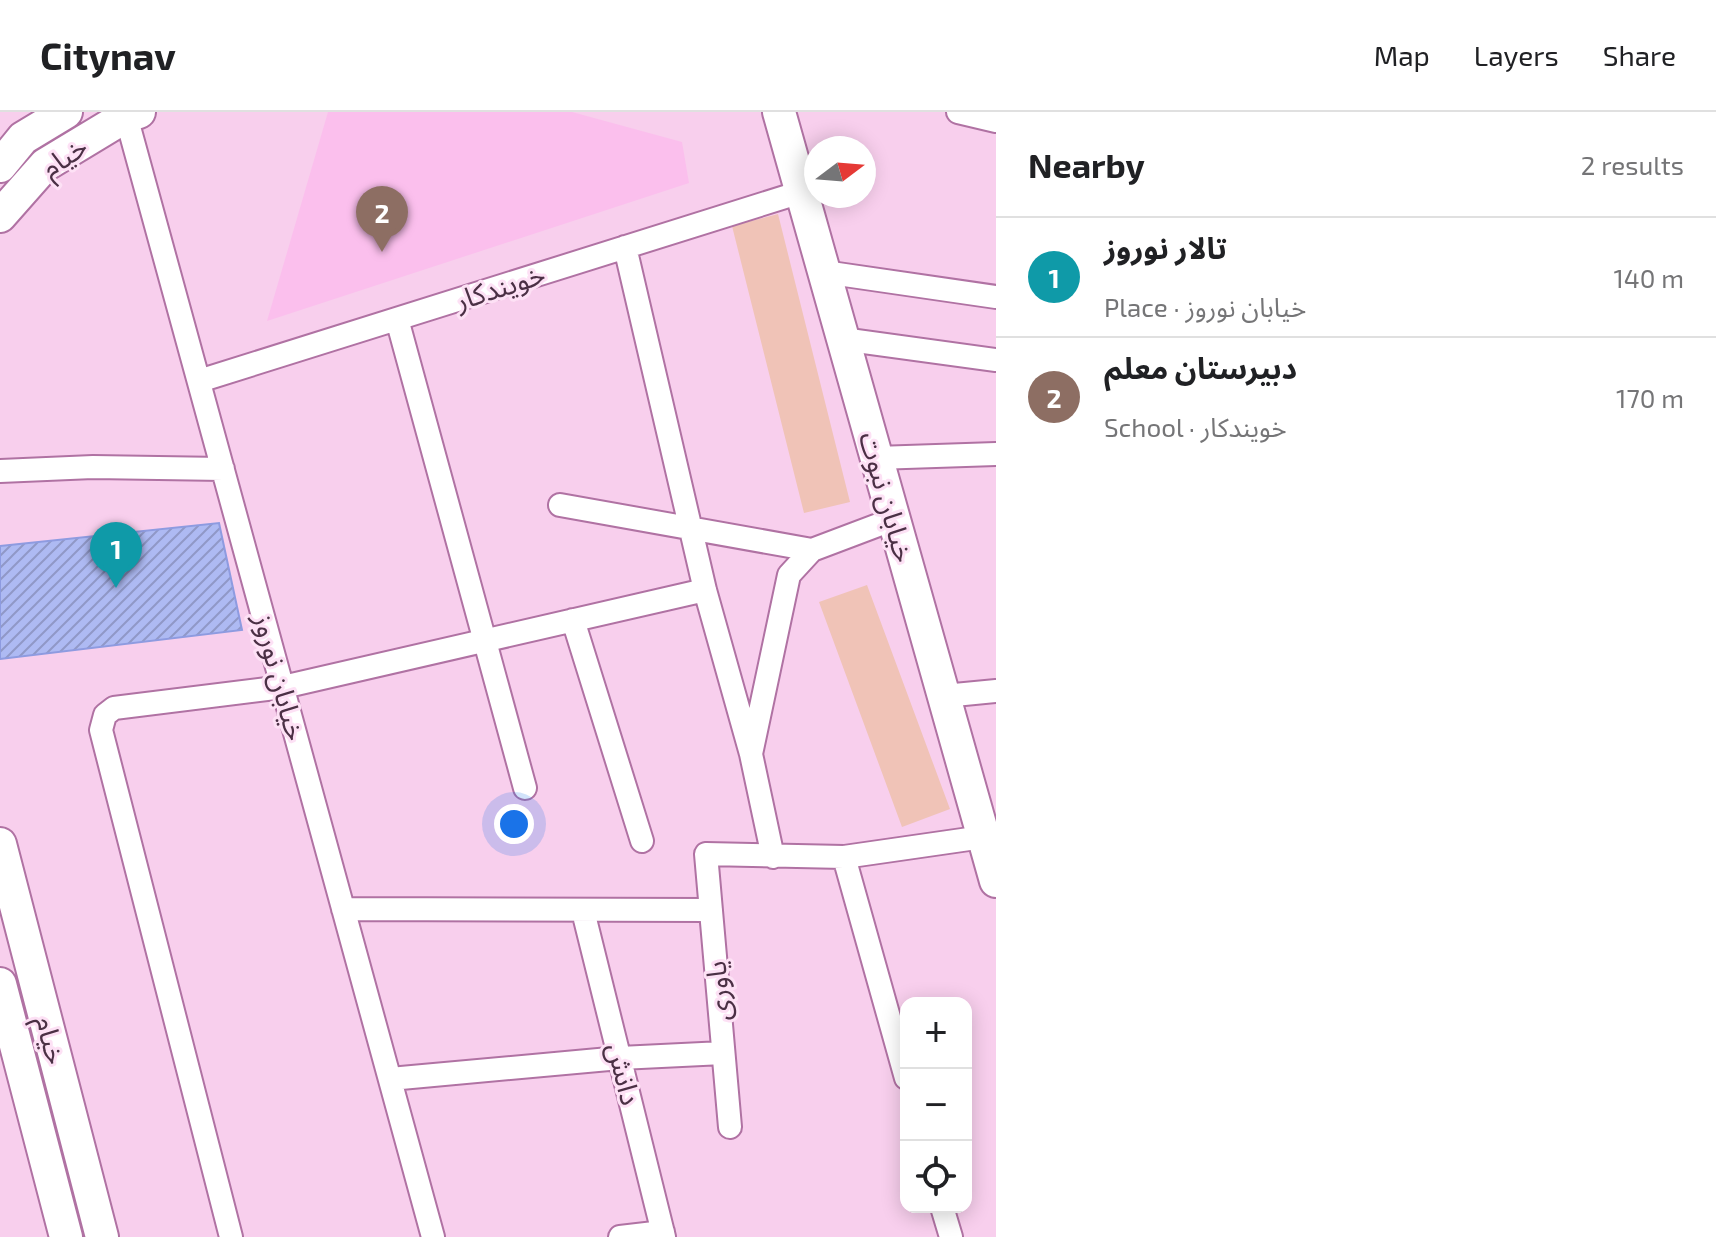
<!DOCTYPE html>
<html lang="en">
<head>
<meta charset="utf-8">
<style>
	body { margin:0; font-family:"Exo 2","Noto Sans Arabic",sans-serif; background:#f6f6f6; color:#202124 }
	.controls { position:absolute; right:24px; bottom:24px; display:grid; overflow:hidden; border-radius:16px; box-shadow:0 4px 20px #0003 }
	.controls button { width:72px; height:72px; display:grid; place-items:center; padding:0; border:0; border-bottom:2px solid #e0e0e0; background:#fff; color:#202124; font:40px sans-serif }
	.compass { position:absolute; left:804px; top:24px; width:72px; height:72px; border-radius:50%; background:#fff; box-shadow:0 4px 20px #0003; rotate:74deg }
	.you { position:absolute; left:514px; top:712px; width:28px; height:28px; margin:-20px; border:6px solid #fff; border-radius:50%; background:#1a73e8; box-shadow:0 0 0 12px #1a73e833 }
	.badge { display:grid; place-items:center; width:52px; height:52px; border-radius:50%; background:#2563eb; color:#fff; font-size:26px; font-weight:700 }
	.pin { position:absolute; translate:-50% -66px; filter:drop-shadow(0 2px 4px #0008) }
	.pin::after { content:''; position:absolute; top:42px; width:28px; height:24px; background:inherit; clip-path:polygon(0 0,100% 0,50% 100%) }
	.list { margin:0; padding:0; list-style:none }
	h2 { display:flex; justify-content:space-between; align-items:center; height:104px; margin:0; padding:0 32px; font-size:34px }
	h2 small { font-size:26px; font-weight:400; color:#757577 }
	.list li { display:grid; grid-template-columns:52px 1fr auto; gap:24px; align-items:center; box-sizing:border-box; height:120px; padding:0 32px; border-top:2px solid #e0e0e0 }
	.list b { display:block; font-size:30px; white-space:nowrap }
	.list p { margin:0; font-size:26px; white-space:nowrap; color:#757577 }
	.list em { font-size:26px; font-style:normal; color:#757577 }
	.icon { flex:none; width:44px; height:44px; fill:none; stroke:currentColor; stroke-width:2; stroke-linecap:round; stroke-linejoin:round }
	.map { position:relative; flex:none; width:996px; height:1125px; overflow:hidden }
	header { display:flex; align-items:center; gap:48px; box-sizing:border-box; height:112px; padding:0 40px; background:#fff; border-bottom:2px solid #e0e0e0 }
	header strong { font-size:38px }
	nav { display:flex; gap:44px; margin-inline-start:auto; font-size:28px }
	main { display:flex }
	aside { flex:1; background:#fff }
	.map>svg:first-child { display:block }
</style>
</head>
<body>
<header>
<strong>Citynav</strong>
<nav><a>Map</a><a>Layers</a><a>Share</a></nav>
</header>
<main>
<div class="map">
<svg width="996" height="1125" viewBox="0 0 996 1125">
	<defs>
		<pattern id="building-hatch" width="6" height="6" patternUnits="userSpaceOnUse" patternTransform="scale(2)"><rect width="6" height="6" fill="#aebaf3"/><path d="M-1 1l2-2M0 6l6-6M5 7l2-2" fill="none" stroke="#9098c7"/></pattern>
	</defs>
	<rect width="100%" height="100%" fill="#f8cfed"/>
	<path fill="#fbbfed" d="M328,0H572L682,30L689,71L267,209Z"/>
	<path fill="#f0c3b7" d="M778,102L850,390L804,401L732,114Z
		M867,473L950,697L902,715L819,490Z"/>
	<path fill="url(#building-hatch)" stroke="#8e9be0" stroke-width="2" d="M219,411L242,518L0,547V434Z"/>
	<g fill="none" stroke-linecap="round" stroke-linejoin="round">
		<defs>
			<path id="street" d="M958,0L996,9
				M126,4L433,1125
				M625,135L705,478L751,642
				M824,160L996,185
				M397,207L525,676
				M842,227L996,248
				M199,269L801,80
				M876,346L996,342
				M0,359L93,355L223,357
				M560,393L812,438L894,407
				M573,508L642,729
				M944,584L996,579
				M773,745L751,642L789,463L812,438
				M844,745L906,966
				M343,797L711,798
				M583,799L664,1125
				M390,967L620,946L723,941
				M730,1015L706,742L844,745L983,725
				M942,1095L951,1125
				M231,1125L101,618L105,603L114,596L283,575L705,478
				M620,1125L663,1120"/>
			<path id="secondary" d="M779,0L996,769
				M0,54L23,26L66,0
				M0,104L45,53L126,4L139,0
				M0,732L102,1125
				M0,872L66,1125"/>
		</defs>
		<use href="#street" stroke="#b072a3" stroke-width="26"/>
		<use href="#secondary" stroke="#b072a3" stroke-width="36"/>
		<use href="#street" stroke="#fff" stroke-width="22"/>
		<use href="#secondary" stroke="#fff" stroke-width="32"/>
	</g>
	<g text-anchor="middle" stroke-width="6" stroke-linejoin="round" paint-order="stroke">
		<g font-size="28" fill="#4b3045" stroke="#fde1f5">
			<text transform="translate(64 45) rotate(-35)" y="10">خیام</text>
			<text transform="translate(500 175) rotate(-18)" y="10">خویندکار</text>
			<text transform="translate(887 385) rotate(74)" y="10">خیابان نبوت</text>
			<text transform="translate(280 565) rotate(75)" y="10">خیابان نوروز</text>
			<text transform="translate(718 879) rotate(-95)" y="10">یاوری</text>
			<text transform="translate(51 928) rotate(75)" y="10">خیام</text>
			<text transform="translate(624 962) rotate(76)" y="10">دانش</text>
		</g>
	</g>
</svg>
<div class="controls">
<button>+</button>
<button>−</button>
<button><svg class="icon" aria-label="locate" viewBox="0 0 24 24"><circle cx="12" cy="12" r="6"/><path d="M12 2v4M12 18v4M2 12h4M18 12h4"/></svg></button>
</div>
<svg class="compass" viewBox="-18 -18 36 36"><path d="M0-13l5 13h-10z" fill="#e53935"/><path d="M0 13l5-13h-10z" fill="#757577"/></svg>
<div class="you"></div>
<div class="pin badge" style="left:116px;top:476px;background:#0f9aa8">1</div>
<div class="pin badge" style="left:382px;top:140px;background:#8d6e63">2</div>
</div>
<aside>
<h2>Nearby<small>2 results</small></h2>
<ul class="list">
<li><span class="badge" style="background:#0f9aa8">1</span><div><b>تالار نوروز</b><p>Place · خیابان نوروز</p></div><em>140 m</em></li>
<li><span class="badge" style="background:#8d6e63">2</span><div><b>دبیرستان معلم</b><p>School · خویندکار</p></div><em>170 m</em></li>
</ul>
</aside>
</main>
</body>
</html>
